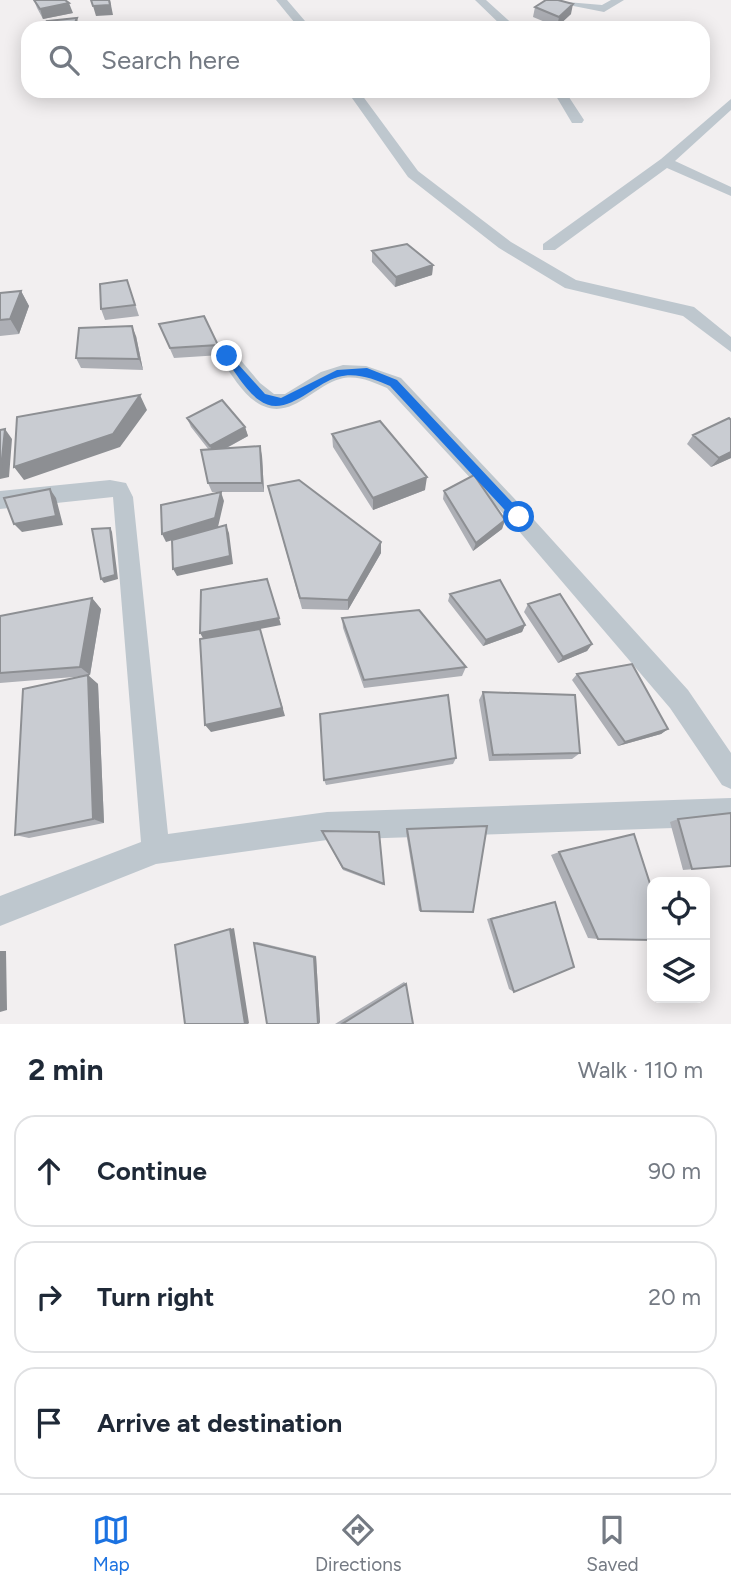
<!DOCTYPE html>
<html lang="en">
<head>
<meta charset="utf-8">
<style>
	body { margin:0; font-family:Figtree,sans-serif; background:#f6f6f7; color:#1f2937 }
	.controls { position:absolute; right:21px; bottom:21px; display:grid; overflow:hidden; border-radius:14px; box-shadow:0 4px 18px #0003 }
	.controls button { width:63px; height:63px; display:grid; place-items:center; padding:0; border:0; border-bottom:2px solid #e0e1e3; background:#fff; color:#1f2937; font:35px sans-serif }
	.stop { position:absolute; width:21px; height:21px; margin:-16px; border:5px solid #1b72e1; border-radius:50%; background:#fff }
	.stop.end { background:#1b72e1; border-color:#fff; box-shadow:0 2px 7px #0008 }
	.list { margin:0; padding:0; list-style:none }
	h2 { display:flex; justify-content:space-between; align-items:center; height:91px; margin:0; padding:0 28px; font-size:30px }
	h2 small { font-size:23px; font-weight:400; color:#747a83 }
	.list li { display:grid; grid-template-columns:46px 1fr auto; gap:21px; align-items:center; box-sizing:border-box; height:112px; margin:0 14px 14px; padding:0 14px; border:2px solid #e0e1e3; border-radius:21px }
	.list b { display:block; font-size:26px; white-space:nowrap }
	.list em { font-size:23px; font-style:normal; color:#747a83 }
	.icon { flex:none; width:38px; height:38px; fill:none; stroke:currentColor; stroke-width:2; stroke-linecap:round; stroke-linejoin:round }
	.map { position:relative; flex:none; width:731px; height:1024px; overflow:hidden }
	.search { position:absolute; background:#fff; box-shadow:0 4px 18px #0003; left:21px; right:21px; top:21px; height:77px; display:flex; align-items:center; gap:18px; box-sizing:border-box; padding:0 24px; border-radius:21px; color:#747a83; font-size:26px }
	.sheet { height:469px; background:#fff }
	nav { display:flex; justify-content:space-around; align-items:center; box-sizing:border-box; height:98px; border-top:2px solid #e0e1e3; background:#fff; font-size:19px; color:#747a83 }
	nav a { display:grid; justify-items:center; gap:4px }
	nav .on { color:#1b72e1 }
	.map>svg:first-child { display:block }
</style>
</head>
<body>
<div class="map">
<svg width="731" height="1024" viewBox="0 0 731 1024">
	<rect width="100%" height="100%" fill="#f2eff0"/>
	<g fill="none" stroke-linecap="round" stroke-linejoin="round">
		<path fill="#bec7ce" fill-rule="evenodd" d="M276,0H287L311,28H299Z
			M475,0H486L517,28H504Z
			M543,0L602,5L611,0H624L604,12Z
			M347,91H359L418,171L511,242L576,280L694,307L731,337V352L683,316L565,288L499,248L408,177Z
			M553,91H565L584,120L582,123H572Z
			M731,99V110L675,161L731,187V196L667,168L555,250H543V244L661,159Z
			M227,350L233,351L260,383L274,394H285L321,372L343,365L366,366L401,378L526,511L688,690L731,753V789L722,785L670,708L512,523L387,388C373,382 356,374 340,379C311,387 289,424 256,402C241,392 232,374 221,361L218,356Z
			M110,480L126,483L133,497L168,834L327,812L731,798V826L327,840L156,864L0,926V896L141,842L113,497L0,509V491Z"/>
	</g>
	<path fill="#adafb5" d="M34,0L73,13L43,19L37,8Z
		M535,7L571,14L557,27L533,17Z
		M372,251L433,265L432,275L395,287L372,262Z
		M127,280L139,316L105,320L101,309Z
		M21,291L29,306L19,334L0,336V293Z
		M159,324L218,345L221,355L174,358Z
		M136,336L143,370L81,368L76,358Z
		M187,418L245,427L248,436L225,449L262,456L264,492H212L208,483L209,450L191,427Z
		M731,420V458L711,467L687,444L693,435Z
		M332,434L425,490L373,510L333,447Z
		M268,486L381,542V553L348,610L302,609Z
		M444,491L505,520L502,529L473,551L443,499Z
		M450,594L525,625L522,632L483,646L448,601Z
		M92,598L101,609L90,675L88,676L98,684L104,823L29,838L15,835L86,676L0,683V616Z
		M528,604L592,644L587,651L558,663L524,612Z
		M342,618L466,667L462,676L364,688L343,628Z
		M577,674L668,729L661,734L618,746L572,680Z
		M483,692L580,753L572,759L489,761L479,700Z
		M456,758L453,764L326,785L324,780Z
		M731,813V866L683,870L670,822L678,819Z
		M407,829L473,912L419,911L406,832Z
		M322,831L384,884L383,885L343,870Z
		M559,852L598,939L588,938L551,855Z
		M555,902L514,992L509,989L487,919L549,903Z
		M257,942L316,956L320,1022L319,1024H267L254,943Z
		M404,982L406,984L413,1024H335Z"/>
	<path fill="#8d8f93" d="M110,0L113,15L96,16L93,6Z
		M69,3L73,13L43,19L40,9Z
		M573,4L571,14L557,27L559,17Z
		M77,18L78,23L77,28H57Z
		M433,265L432,275L395,287L396,277Z
		M21,291L29,306L19,334L10,319Z
		M132,326L136,336L143,370L139,359Z
		M140,395L147,410L120,447L24,480L14,467Z
		M245,427L248,436L213,455L210,446Z
		M5,429L12,439L9,477L0,479V468Z
		M260,446L262,456L264,492L262,483Z
		M731,452V458L711,467L719,458Z
		M427,477L425,490L373,510V498Z
		M50,489L56,498L63,525L22,532L14,524Z
		M221,492L224,501L218,527L166,542L162,534Z
		M505,520L502,529L473,551L476,543Z
		M226,525L229,533L233,564L177,576L173,569Z
		M110,528L112,532L118,579L104,583L101,579Z
		M381,542V553L348,610V600Z
		M92,598L101,609L90,675L80,667Z
		M279,618L281,625L260,629L285,716L211,732L205,725L204,640L200,633Z
		M525,625L522,632L483,646L486,640Z
		M592,644L587,651L558,663L563,657Z
		M88,675L98,684L104,823L93,819Z
		M668,729L661,734L618,746L625,742Z
		M234,928L249,1023L248,1024H245L230,929Z
		M0,951H6L7,1010L0,1012Z
		M316,956L320,1022L319,1024L314,957Z"/>
	<path fill="#c9ccd2" stroke="#8d8f93" stroke-width="2" d="M34,0H65L69,3L40,9Z
		M91,0H109L110,5L93,6Z
		M546,0H558L573,4L559,17L535,7Z
		M77,18L74,25L57,28H50L47,21Z
		M407,244L433,265L396,277L372,251Z
		M127,280L135,305L101,309L100,284Z
		M21,291L10,319L0,320V293Z
		M204,316L218,345L170,348L159,324Z
		M132,326L139,359L76,358L79,328Z
		M140,395L113,434L14,467L17,417Z
		M222,400L245,427L210,446L187,418Z
		M729,418L731,420V452L719,458L693,435Z
		M380,421L427,477L373,498L332,434Z
		M5,429L1,468H0V430Z
		M260,446L262,483H208L201,450Z
		M474,475L505,520L476,543L444,491Z
		M299,480L381,542L348,600L300,598L268,486Z
		M50,489L56,516L14,524L4,498Z
		M221,492L215,518L162,534L161,505Z
		M226,525L230,556L173,569L172,540Z
		M110,528L115,575L101,579L92,529Z
		M267,579L279,618L200,633L201,590Z
		M500,580L525,625L486,640L450,594Z
		M560,594L592,644L563,657L528,604Z
		M92,598L80,667L0,673V616Z
		M419,610L466,667L364,680L342,618Z
		M260,629L282,708L205,725L200,639Z
		M632,664L668,729L625,742L577,674Z
		M88,675L93,819L15,835L23,689Z
		M483,692L575,695L580,753L493,755Z
		M448,695L456,758L324,780L320,714Z
		M731,813V866L692,869L678,819Z
		M487,826L473,912L421,911L407,829Z
		M322,831L379,832L384,884L343,868Z
		M634,834L652,890V940L598,939L559,852Z
		M555,902L574,967L514,992L491,919Z
		M230,929L245,1024H185L175,945Z
		M254,943L314,957L318,1024H267Z
		M406,984L413,1024H342Z"/>
	<path fill="#1b72e1" d="M227,352L265,394L281,398L337,370L367,368L397,380L523,514V521H515L390,386C374,379 356,372 338,377C313,384 285,420 259,400C245,390 235,371 224,358L222,356Z"/>
</svg>
<div class="controls">
<button><svg class="icon" aria-label="locate" viewBox="0 0 24 24"><circle cx="12" cy="12" r="6"/><path d="M12 2v4M12 18v4M2 12h4M18 12h4"/></svg></button>
<button><svg class="icon" aria-label="layers" viewBox="0 0 24 24"><path d="M12 4l9 5-9 5-9-5zM3 14l9 5 9-5"/></svg></button>
</div>
<div class="stop" style="left:519px;top:517px"></div>
<div class="stop end" style="left:227px;top:356px"></div>
<div class="search"><svg class="icon" aria-label="search" viewBox="0 0 24 24"><circle cx="10" cy="10" r="6"/><path d="M15 15l6 6"/></svg>Search here</div>
</div>
<section class="sheet">
<h2>2 min<small>Walk · 110 m</small></h2>
<ul class="list">
<li><svg class="icon" aria-label="ahead" viewBox="0 0 24 24"><path d="M12 20V5M6 11l6-6 6 6"/></svg><div><b>Continue</b></div><em>90 m</em></li>
<li><svg class="icon" aria-label="right" viewBox="0 0 24 24"><path d="M7 20v-9h11M14 6l5 5-5 5"/></svg><div><b>Turn right</b></div><em>20 m</em></li>
<li><svg class="icon" aria-label="arrive" viewBox="0 0 24 24"><path d="M6 21V4h12l-3 4 3 4H6"/></svg><div><b>Arrive at destination</b></div></li>
</ul>
</section>
<nav>
<a class="on"><svg class="icon" aria-label="map" viewBox="0 0 24 24"><path d="M3 6l6-2 6 2 6-2v14l-6 2-6-2-6 2zM9 4v14M15 6v14"/></svg>Map</a>
<a><svg class="icon" aria-label="directions" viewBox="0 0 24 24"><path d="M12 3l9 9-9 9-9-9zM9 14v-3h6M13 9l2 2-2 2"/></svg>Directions</a>
<a><svg class="icon" aria-label="saved" viewBox="0 0 24 24"><path d="M7 4h10v16l-5-4-5 4z"/></svg>Saved</a>
</nav>
</body>
</html>
